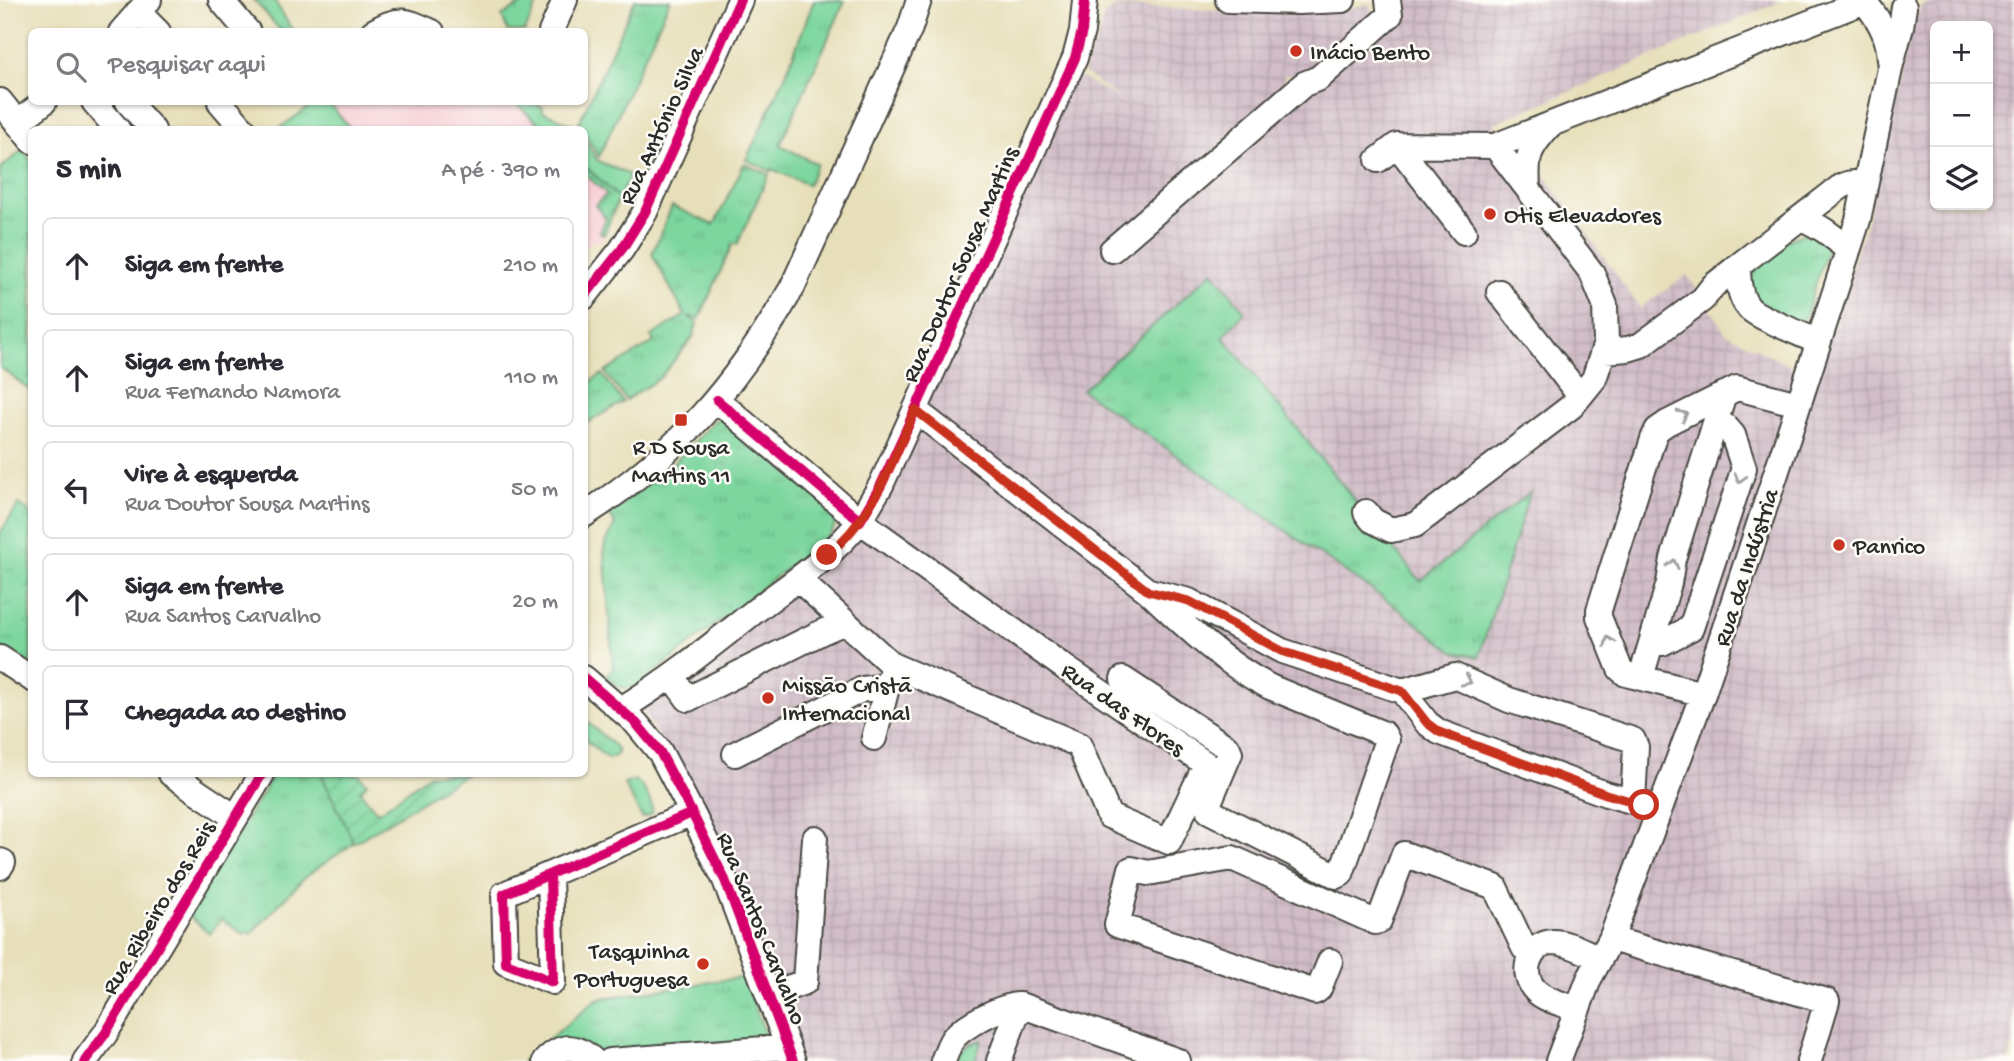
<!DOCTYPE html>
<html lang="pt">
<head>
<meta charset="utf-8">
<style>
	body { margin:0; font-family:"Gochi Hand",sans-serif; background:#f7f7f7; color:#2b2b33 }
	.controls { position:absolute; right:21px; top:21px; display:grid; overflow:hidden; border-radius:10px; box-shadow:0 2px 5px #0004 }
	.controls button { width:63px; height:63px; display:grid; place-items:center; padding:0; border:0; border-bottom:2px solid #e1e1e2; background:#fff; color:#2b2b33; font:35px sans-serif }
	.stop { position:absolute; width:21px; height:21px; margin:-16px; border:5px solid #c8321e; border-radius:50%; background:#fff }
	.stop.end { background:#c8321e; border-color:#fff; box-shadow:0 2px 7px #0008 }
	.list { margin:0; padding:0; list-style:none }
	h2 { display:flex; justify-content:space-between; align-items:center; height:91px; margin:0; padding:0 28px; font-size:30px }
	h2 small { font-size:23px; font-weight:400; color:#7c7c81 }
	.list li { display:grid; grid-template-columns:46px 1fr auto; gap:21px; align-items:center; box-sizing:border-box; height:98px; margin:0 14px 14px; padding:0 14px; border:2px solid #e1e1e2; border-radius:10px }
	.list b { display:block; font-size:26px; white-space:nowrap }
	.list p { margin:0; font-size:23px; white-space:nowrap; color:#7c7c81 }
	.list em { font-size:23px; font-style:normal; color:#7c7c81 }
	.icon { flex:none; width:38px; height:38px; fill:none; stroke:currentColor; stroke-width:2; stroke-linecap:round; stroke-linejoin:round }
	.map { position:relative; flex:none; width:2014px; height:1061px; overflow:hidden }
	.search { position:absolute; background:#fff; box-shadow:0 2px 5px #0004; left:28px; top:28px; width:560px; height:77px; display:flex; align-items:center; gap:18px; box-sizing:border-box; padding:0 24px; border-radius:10px; color:#7c7c81; font-size:26px }
	.panel { position:absolute; background:#fff; box-shadow:0 2px 5px #0004; left:28px; top:126px; width:560px; height:651px; border-radius:10px }
	.map>svg:first-child { display:block }
</style>
</head>
<body>
<div class="map">
<svg width="2014" height="1061" viewBox="0 0 2014 1061">
	<defs>
		<pattern id="industrial-grid" width="8" height="8" patternUnits="userSpaceOnUse" patternTransform="scale(1.75)"><rect width="8" height="8" fill="#d2bdc8"/><path d="M0 4h8M4 0v8" fill="none" stroke="#b4a3ac"/></pattern>
		<pattern id="grass-tufts" width="24" height="20" patternUnits="userSpaceOnUse" patternTransform="scale(1.75)"><rect width="24" height="20" fill="#7cd69d"/><path d="M3 7l-1-3M5 7V3M7 7l1-3M15 17l-1-3M17 17v-4M19 17l1-3" fill="none" stroke="#6bb887"/></pattern>
		<pattern id="garden-furrows" width="10" height="10" patternUnits="userSpaceOnUse" patternTransform="scale(1.75)"><rect width="10" height="10" fill="#7cd69d"/><path d="M-1 1l2-2M0 10L10 0M9 11l2-2" fill="none" stroke="#6bb887"/></pattern>
	</defs>
	<rect width="100%" height="100%" fill="#fdfcf7"/>
	<filter id="ink" filterUnits="userSpaceOnUse"><feTurbulence type="fractalNoise" baseFrequency=".0143" numOctaves="2"/><feDisplacementMap in="SourceGraphic" scale="14" xChannelSelector="R" yChannelSelector="G"/><feConvolveMatrix kernelMatrix="1 2 1 2 8 2 1 2 1" color-interpolation-filters="sRGB"/></filter>
	<filter id="wash" filterUnits="userSpaceOnUse"><feTurbulence type="fractalNoise" baseFrequency=".00686" numOctaves="4" result="noise"/><feDisplacementMap in="SourceGraphic" scale="28" xChannelSelector="R" yChannelSelector="G"/><feGaussianBlur stdDeviation="1.57" result="paint"/><feColorMatrix in="noise" values="0 0 0 0 0 0 0 0 0 0 0 0 0 0 0 0 0 1.4 0 .05"/><feComposite in="paint" operator="in"/></filter>
	<g filter="url(#wash)">
		<rect width="100%" height="100%" fill="#e7dfb9"/>
		<path fill="#f7cfd5" d="M328,102H514L545,129H348L350,127Z
			M584,166L619,198L601,241L592,242L585,248Z"/>
		<path fill="url(#industrial-grid)" fill-rule="evenodd" d="M1403,0H1784L1493,124L1537,164L1640,308L1687,275L1726,333L1816,379L1867,221L1901,77L1911,24L1922,5L1938,0H2014V1040L2009,1061H800L707,818L634,697L805,562L864,502L1073,73L1124,102L1083,72L1098,37L1104,14L1115,7L1124,6L1284,13L1347,9L1368,4L1378,19L1302,75H1285L1284,89L1388,24L1380,6ZM1935,26H1988V205H1935Z"/>
		<path fill="url(#grass-tufts)" stroke="#548064" stroke-width="2" d="M254,0H274L293,31H281Z
			M528,0H537L538,2L525,31H508L502,16Z
			M635,0H670L599,157L585,135L584,130L581,129L578,125Z
			M814,0L845,1L780,145L817,164L808,185L772,169L771,171L746,160L786,74Z
			M316,102H328L350,128L348,130H277Z
			M514,102H529L543,107L542,111L573,125L576,129H545Z
			M585,141L598,161L630,175L619,198L585,166Z
			M22,150L32,162L31,391L0,367V169Z
			M744,164L769,174L737,245L733,243L699,319L688,316L697,323L693,337L660,378L626,400L605,372L654,342L651,336L685,315L652,254L672,206L714,225Z
			M1807,233L1819,236L1827,249L1805,318L1793,321L1755,299L1749,280C1758,261 1786,236 1807,233Z
			M1213,271L1245,312L1223,337L1420,581L1530,492L1479,657L1454,652L1392,604L1082,390Z
			M602,374L623,402L585,424V385Z
			M721,418L833,510C837,520 836,528 829,535L640,684C626,693 617,686 606,677L613,668L604,547L615,524L609,514L669,468L714,421Z
			M19,504L31,514V667L0,646V533Z
			M587,722L616,747L618,753L614,757L608,759L585,740V723Z
			M274,774H321L354,843L306,876L251,934L248,931L244,935L222,919L210,934L188,915Z
			M635,780C643,785 654,804 652,814L642,818L624,784Z
			M744,977L775,1061H523L597,999Z
			M982,1040L975,1061H956C961,1047 969,1044 982,1040Z"/>
		<path fill="url(#garden-furrows)" stroke="#548064" stroke-width="2" d="M584,166L619,198L604,235L600,232L606,219L595,205L607,194L585,174Z
			M321,774H359L367,784L360,791L375,810L379,812L430,774H466L354,843Z"/>
	</g>
	<g filter="url(#ink)">
		<g fill="none" stroke-linecap="round" stroke-linejoin="round">
			<defs>
				<path id="minor" d="M221,0L248,32
					M1228,0L1299,2L1343,0
					M1868,6C1881,23 1889,38 1890,60
					M138,12L158,32
					M121,32L149,0
					M373,32C399,16 406,20 432,32
					M551,32L565,0
					M0,101L32,141
					M94,102L118,130
					M128,102L153,130
					M220,102L244,130
					M17,123L44,102
					M1397,145L1464,232
					M1378,160L1397,145L1495,146
					M1528,189C1526,155 1528,149 1551,124
					M1802,218C1820,227 1834,235 1848,251
					M1112,250L1304,84L1319,78L1390,15L1388,0
					M1499,292L1580,396
					M584,297L622,249L645,212L740,0
					M1818,342C1806,336 1755,316 1749,308C1739,297 1738,281 1738,266L1839,188C1848,182 1855,182 1865,185
					M1604,351L1628,349L1641,345L1703,299L1713,286L1738,266
					M717,400L860,521L881,485L1075,58L1082,31L1085,0
					M915,410L1148,591C1185,626 1225,664 1270,687L1384,734L1387,740L1341,874L1337,876L1209,811L1208,805L1230,753L1228,748L1123,679
					M1366,512L1372,520L1391,530L1415,525L1572,406L1594,379L1606,343L1605,305L1592,273L1495,146L1865,1
					M584,515C677,455 738,383 792,288L910,28L919,0
					M1149,591L1189,601L1282,651L1402,691L1455,676L1509,700L1633,740L1636,747L1633,801
					M1654,633L1662,643L1691,628L1744,468L1733,435L1725,426H1714
					M0,658L32,679
					M671,676L688,699L822,632L845,622
					M1641,677L1669,583L1673,559L1724,394
					M584,678L636,723L660,752L692,813L725,880L793,1061
					M1402,691L1427,723L1439,732L1606,794L1646,805
					M1703,694L1626,674L1620,669L1599,617V610L1653,439L1657,430L1667,423L1737,388L1798,404
					M621,709C669,680 712,645 755,611C791,583 832,557 860,521L1061,665L1206,764L1169,842L1109,816L1079,745L892,665L798,579
					M874,738L891,672
					M735,754L863,689L887,686
					M171,774L235,817
					M0,861L3,862L0,867
					M550,875L553,982L506,963L504,894L692,813
					M1611,939L1827,1001L1809,1061
					M1330,961L1319,989L1315,992L1117,925L1131,869L1148,873L1232,858L1375,922L1379,921L1404,854L1495,887L1524,948L1532,954
					M768,995L805,982L815,838
					M1577,1009C1564,1004 1546,1001 1536,991C1519,975 1528,943 1553,942C1568,942 1587,953 1600,958
					M85,1061L105,1034L262,774
					M545,1061C562,1043 577,1045 594,1061
					M610,1061L788,1047
					M943,1061C946,1054 948,1046 952,1040C960,1027 1004,1004 1020,1005L1178,1061
					M999,1061L1020,1005
					M1558,1061L1589,979L1611,939L1703,694L1789,434L1858,220L1891,64L1901,27L1904,7"/>
			</defs>
			<use href="#minor" stroke="#474640" stroke-width="28"/>
			<use href="#minor" stroke="#fff" stroke-width="24"/>
			<defs>
				<path id="cycleway" d="M584,297L622,249L645,212L740,0
					M717,400L860,521L881,485L1075,58L1082,31L1085,0
					M584,678L636,723L660,752L692,813L725,880L793,1061
					M550,875L553,982L506,963L504,894L692,813
					M85,1061L105,1034L262,774"/>
			</defs>
			<use href="#cycleway" stroke="#fdfcf7" stroke-width="15"/>
			<use href="#cycleway" stroke="#d6006c" stroke-width="10"/>
		</g>
		<defs><path id="oneway-chevron" d="M-2-3.5L2.5 0L-2 3.5" fill="none" stroke-width="1.6" stroke-linecap="round" stroke-linejoin="round" transform="scale(1.75)"/></defs>
		<g stroke="#a0a0a0">
			<use href="#oneway-chevron" transform="translate(1683 415) rotate(-27)"/>
			<use href="#oneway-chevron" transform="translate(1740 478) rotate(106)"/>
			<use href="#oneway-chevron" transform="translate(1673 564) rotate(-77)"/>
			<use href="#oneway-chevron" transform="translate(1609 641) rotate(-112)"/>
			<use href="#oneway-chevron" transform="translate(1467 681) rotate(25)"/>
		</g>
	</g>
	<g fill="none" stroke-linecap="round" stroke-linejoin="round" filter="url(#ink)">
		<path stroke="#c8321e" stroke-width="9" d="M827,555C873,518 892,463 915,410L1148,591L1189,601L1282,651L1402,691L1427,723L1439,732L1606,794L1644,805"/>
	</g>
	<g fill="#c8321e" stroke="#fdfcf7" stroke-width="2.5">
		<circle cx="1296" cy="51" r="7"/>
		<circle cx="1490" cy="214" r="7"/>
		<rect x="674" y="413" width="14" height="14" rx="3.5"/>
		<circle cx="1839" cy="545" r="7"/>
		<circle cx="768" cy="698" r="7"/>
		<circle cx="703" cy="964" r="7"/>
	</g>
	<g text-anchor="middle" stroke-width="5" stroke-linejoin="round" paint-order="stroke">
		<g font-size="24" fill="#2b2b2b" stroke="#fdfcf7" text-anchor="start">
			<text x="1310" y="59">Inácio Bento</text>
			<text x="1504" y="222">Otis Elevadores</text>
			<text x="681" y="454" text-anchor="middle">R D Sousa<tspan x="681" dy="28">Martins 11</tspan></text>
			<text x="1853" y="553">Panrico</text>
			<text x="782" y="692">Missão Cristã<tspan x="782" dy="28">Internacional</tspan></text>
			<text x="689" y="958" text-anchor="end">Tasquinha<tspan x="689" dy="28">Portuguesa</tspan></text>
		</g>
		<g font-size="24" fill="#2b2b2b" stroke="#fdfcf7">
			<text transform="translate(660 125) rotate(-65)" y="8">Rua António Silva</text>
			<text transform="translate(959 264) rotate(-66)" y="8">Rua Doutor Sousa Martins</text>
			<text transform="translate(1745 567) rotate(-72)" y="8">Rua da Indústria</text>
			<text transform="translate(1124 708) rotate(35)" y="8">Rua das Flores</text>
			<text transform="translate(157 907) rotate(-59)" y="8">Rua Ribeiro dos Reis</text>
			<text transform="translate(763 928) rotate(68)" y="8">Rua Santos Carvalho</text>
		</g>
	</g>
</svg>
<div class="controls">
<button>+</button>
<button>−</button>
<button><svg class="icon" aria-label="layers" viewBox="0 0 24 24"><path d="M12 4l9 5-9 5-9-5zM3 14l9 5 9-5"/></svg></button>
</div>
<div class="stop" style="left:1644px;top:805px"></div>
<div class="stop end" style="left:827px;top:555px"></div>
<div class="search"><svg class="icon" aria-label="search" viewBox="0 0 24 24"><circle cx="10" cy="10" r="6"/><path d="M15 15l6 6"/></svg>Pesquisar aqui</div>
<section class="panel">
<h2>5 min<small>A pé · 390 m</small></h2>
<ul class="list">
<li><svg class="icon" aria-label="ahead" viewBox="0 0 24 24"><path d="M12 20V5M6 11l6-6 6 6"/></svg><div><b>Siga em frente</b></div><em>210 m</em></li>
<li><svg class="icon" aria-label="ahead" viewBox="0 0 24 24"><path d="M12 20V5M6 11l6-6 6 6"/></svg><div><b>Siga em frente</b><p>Rua Fernando Namora</p></div><em>110 m</em></li>
<li><svg class="icon" aria-label="left" viewBox="0 0 24 24"><path d="M17 20v-9H6M10 6l-5 5 5 5"/></svg><div><b>Vire à esquerda</b><p>Rua Doutor Sousa Martins</p></div><em>50 m</em></li>
<li><svg class="icon" aria-label="ahead" viewBox="0 0 24 24"><path d="M12 20V5M6 11l6-6 6 6"/></svg><div><b>Siga em frente</b><p>Rua Santos Carvalho</p></div><em>20 m</em></li>
<li><svg class="icon" aria-label="arrive" viewBox="0 0 24 24"><path d="M6 21V4h12l-3 4 3 4H6"/></svg><div><b>Chegada ao destino</b></div></li>
</ul>
</section>
</div>
</body>
</html>
